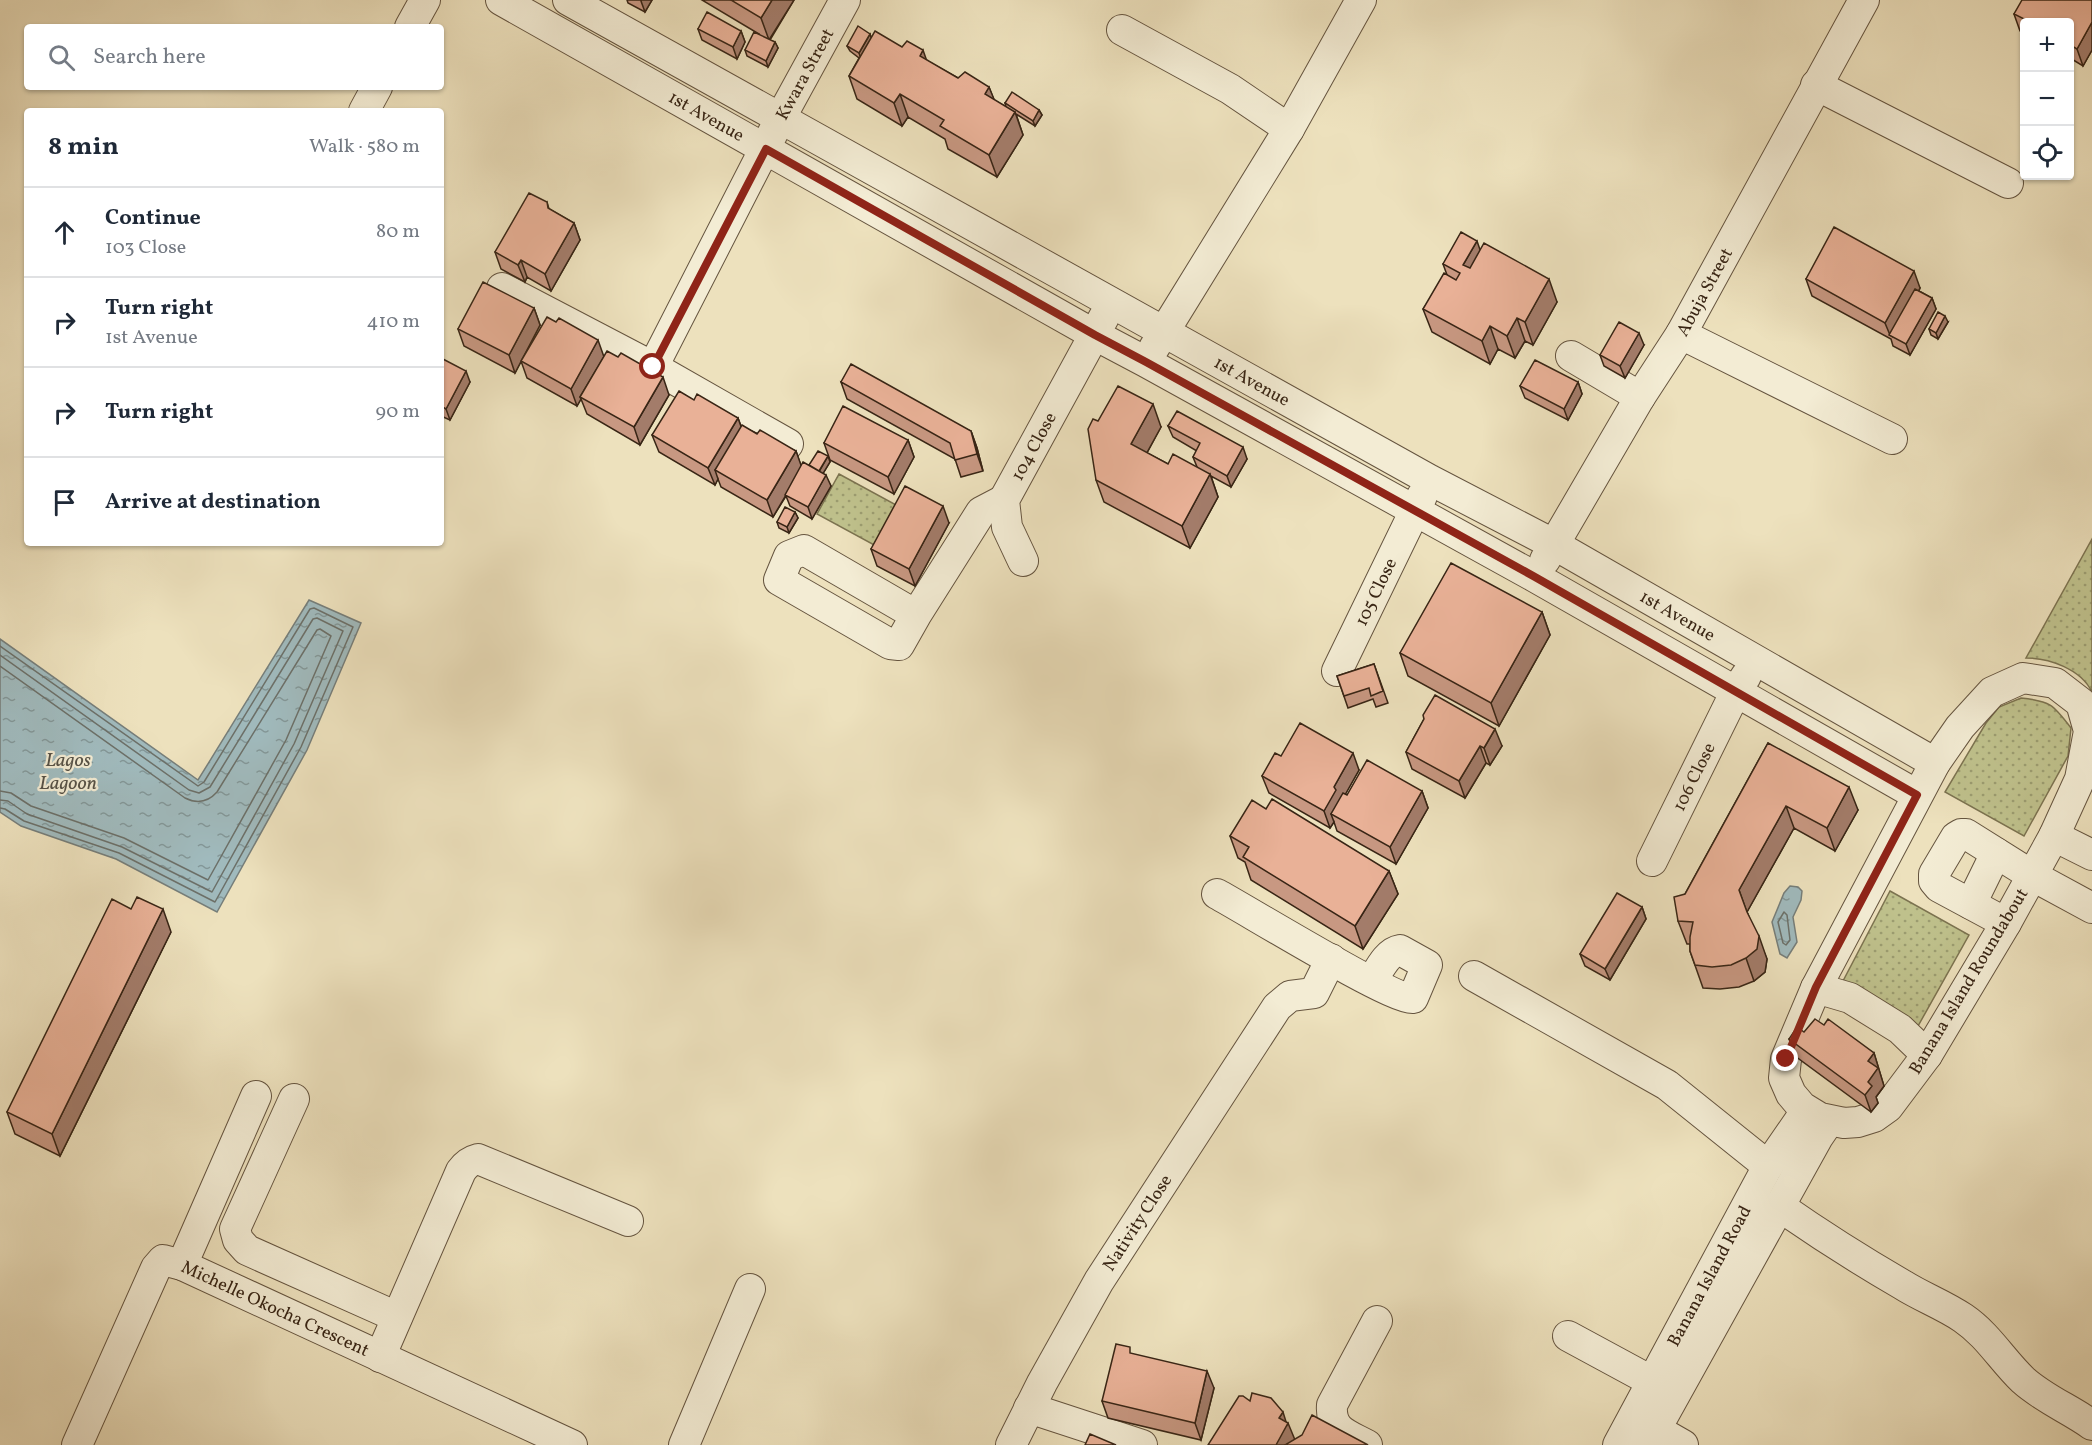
<!DOCTYPE html>
<html lang="en">
<head>
<meta charset="utf-8">
<style>
	body { margin:0; font-family:Vollkorn,serif; background:#f2f2f3; color:#1f2937 }
	.controls { position:absolute; right:18px; top:18px; display:grid; overflow:hidden; border-radius:6px; box-shadow:0 2px 4px #0004 }
	.controls button { width:54px; height:54px; display:grid; place-items:center; padding:0; border:0; border-bottom:2px solid #e0e1e3; background:#fff; color:#1f2937; font:30px sans-serif }
	.stop { position:absolute; width:18px; height:18px; margin:-14px; border:4px solid #8f2418; border-radius:50%; background:#fff }
	.stop.end { background:#8f2418; border-color:#fff; box-shadow:0 2px 6px #0008 }
	.list { margin:0; padding:0; list-style:none }
	h2 { display:flex; justify-content:space-between; align-items:center; height:78px; margin:0; padding:0 24px; font-size:26px }
	h2 small { font-size:20px; font-weight:400; color:#747a83 }
	.list li { display:grid; grid-template-columns:39px 1fr auto; gap:18px; align-items:center; box-sizing:border-box; height:90px; padding:0 24px; border-top:2px solid #e0e1e3 }
	.list b { display:block; font-size:22px; white-space:nowrap }
	.list p { margin:0; font-size:20px; white-space:nowrap; color:#747a83 }
	.list em { font-size:20px; font-style:normal; color:#747a83 }
	.icon { flex:none; width:33px; height:33px; fill:none; stroke:currentColor; stroke-width:2; stroke-linecap:round; stroke-linejoin:round }
	.map { position:relative; flex:none; width:2092px; height:1445px; overflow:hidden }
	.search { position:absolute; background:#fff; box-shadow:0 2px 4px #0004; left:24px; top:24px; width:420px; height:66px; display:flex; align-items:center; gap:15px; box-sizing:border-box; padding:0 21px; border-radius:6px; color:#747a83; font-size:22px }
	.panel { position:absolute; background:#fff; box-shadow:0 2px 4px #0004; left:24px; top:108px; width:420px; height:438px; border-radius:6px }
	.map>svg:first-child { display:block }
</style>
</head>
<body>
<div class="map">
<svg width="2092" height="1445" viewBox="0 0 2092 1445">
	<defs>
		<pattern id="grass-dots" width="8" height="8" patternUnits="userSpaceOnUse" patternTransform="scale(1.5)"><rect width="8" height="8" fill="#bfc18c"/><path d="M2 2h.1M6 6h.1" fill="none" stroke="#9c9d71" stroke-width="1.8" stroke-linecap="round"/></pattern>
		<pattern id="water-ripples" width="26" height="14" patternUnits="userSpaceOnUse" patternTransform="scale(1.5)"><rect width="26" height="14" fill="#a0babd"/><path d="M2 4q2-2 4 0t4 0M15 11q2-2 4 0t4 0" fill="none" stroke="#839798"/></pattern>
	</defs>
	<rect width="100%" height="100%" fill="#ede1bd"/>
	<filter id="stains"><feTurbulence type="fractalNoise" baseFrequency=".00333" numOctaves="4"/><feColorMatrix values="0 0 0 0 .2 0 0 0 0 .09 0 0 0 0 .02 0 0 0 .5 -.17"/></filter>
	<radialGradient id="worn" r=".72"><stop offset=".6" stop-color="#630" stop-opacity="0"/><stop offset="1" stop-color="#630" stop-opacity=".3"/></radialGradient>
	<path fill="url(#grass-dots)" stroke="#7c7350" stroke-width="1.5" d="M839,474L898,506L876,546L817,514Z
		M2092,539V692C2081,669 2049,658 2026,658Z
		M2021,698C2050,701 2053,704 2071,728L2068,756L2024,836L1945,792L1986,723L1999,707Z
		M1890,891L1969,935L1913,1035L1843,981Z"/>
	<path fill="url(#water-ripples)" stroke="#767e7a" stroke-width="1.5" d="M309,600L361,623L307,750L217,912L116,859L21,826L0,812V639L198,780Z
		M1790,886L1798,887L1802,891L1801,900L1793,917L1797,942L1787,958L1780,954L1772,922L1784,893Z"/>
	<g fill="none" stroke-linecap="round" stroke-linejoin="round">
		<path stroke="#6c7069" stroke-width="1.5" d="M0,646L198,786L204,782L310,609L314,608L353,627L301,747L215,902L119,853L24,821L5,809L0,808
			M0,655L189,790L199,793L210,787L313,619L317,618L343,631L294,744L212,892L122,847L27,814L8,801L0,800
			M0,666L185,798C197,804 208,802 217,792L317,630L320,629L331,636L286,740L208,880L124,838L31,806L11,793L0,791
			M1784,912L1787,915L1790,940L1786,945L1783,943L1778,922Z"/>
		<defs>
			<g id="minor">
				<path id="s1" d="M501,0L1095,335L1146,362L1535,577L1917,795"/>
				<path id="s2" d="M568,0L1430,480L1555,545L1935,763"/>
				<path d="M410,27L425,0"/>
				<path d="M1122,30L1230,89L1289,129"/>
				<path d="M1816,85L2008,183"/>
				<path d="M364,111L377,87"/>
				<path d="M502,288L653,367L788,444"/>
				<path d="M1681,334L1892,439"/>
				<path d="M1154,348L1289,129L1361,0"/>
				<path d="M1571,356L1640,397"/>
				<path id="s3" d="M653,367L781,117L845,0"/>
				<path id="s4" d="M1545,560L1640,397L1681,334L1864,0"/>
				<path id="s5" d="M1023,561L1007,527L1004,500L1104,317"/>
				<path d="M916,615L804,550L789,556L779,580L890,644L899,645L916,615L981,512L1004,500"/>
				<path id="s6" d="M1337,671L1422,496"/>
				<path d="M2023,678L2055,683L2081,703L2089,731L2080,779L2054,836L2006,923L1927,1055L1888,1107L1874,1117L1858,1122L1844,1123L1820,1118L1802,1107L1791,1094L1784,1078L1786,1059L1816,988L1935,763L1960,727L1992,692Z"/>
				<path d="M2054,836L2092,855"/>
				<path id="s7" d="M1652,861L1736,691L1746,676"/>
				<path d="M1217,894C1245,909 1394,1001 1413,998L1427,965L1400,950C1387,952 1379,970 1372,981"/>
				<path d="M1971,904L1996,853"/>
				<path d="M2006,923L1939,887L1934,881V874L1956,837L1961,834H1966L2033,876L2092,908"/>
				<path d="M1474,976L1667,1085L1768,1166"/>
				<path d="M1816,988L1850,998L1900,1029L1927,1055"/>
				<path d="M294,1099L235,1229L238,1240L247,1250L397,1317"/>
				<path d="M1779,1206C1819,1234 1860,1260 1903,1285C1922,1297 1944,1305 1963,1318C1988,1335 2002,1360 2023,1380C2044,1399 2070,1409 2092,1425"/>
				<path d="M182,1265L256,1096"/>
				<path d="M1568,1336L1653,1382"/>
				<path d="M380,1357L461,1171C466,1164 470,1161 478,1159L628,1221"/>
				<path d="M1029,1408L1142,1445"/>
				<path d="M1655,1429L1683,1445"/>
				<path id="s8" d="M77,1445L156,1268L163,1260L182,1265L572,1445"/>
				<path d="M684,1445L750,1289"/>
				<path id="s9" d="M1011,1445L1042,1383L1099,1281L1277,1007L1290,996L1314,993L1331,959"/>
				<path d="M1367,1445C1347,1434 1330,1431 1332,1405L1377,1321"/>
				<path id="s10" d="M1618,1445L1768,1166L1806,1111"/>
				<path d="M1647,1445L1818,1137L1829,1121"/>
			</g>
		</defs>
		<use href="#minor" stroke="#65543f" stroke-width="32"/>
		<use href="#minor" stroke="#f3ecd4" stroke-width="30"/>
	</g>
	<path fill="#c89882" stroke="#382515" stroke-width="1.5" d="M627,0H652L645,12L628,3Z
		M702,0H794L770,40L775,42L778,48L768,67L747,56L745,50L759,34Z
		M2092,0V50L2083,66L2070,58V22H2025V33L2020,31L2014,14Z
		M698,29L741,31L745,42L737,59L702,40Z
		M870,34L871,38L902,47L958,78L989,87L994,100L1006,107L1005,103L1039,110L1042,115L1035,126L1016,114L1023,135L997,177L948,149L945,139L908,117L902,126L857,99L849,76L859,58L850,51L847,46Z
		M547,202L549,209L574,223L580,240L551,291L527,277L525,282L501,269L495,252Z
		M1480,250L1557,302L1533,345L1525,341L1515,358L1498,349L1490,364L1432,332L1423,309L1447,275L1443,264Z
		M1806,279L1920,288L1919,291L1932,298L1936,309L1910,355L1893,346L1891,339L1812,296Z
		M534,308L540,325L515,373L464,346L458,329Z
		M1948,322L1938,339L1931,335L1929,329Z
		M1644,345L1625,378L1604,366L1600,355Z
		M604,356L669,395L640,445L587,414L581,399L577,406L527,378L521,361Z
		M441,359L470,382L450,420L441,416Z
		M841,382L971,431L977,448L983,471L961,477L955,459L847,399Z
		M1578,382L1582,394L1568,420L1525,398L1520,386Z
		M694,400L738,418L741,426L796,451L801,466L809,465L828,456L830,462L823,473L831,486L812,519L790,506L786,496L773,517L721,487L718,479L715,485L659,452L652,435Z
		M1098,421L1161,427L1147,453L1168,464L1197,467L1193,457L1197,451L1173,437L1168,426L1247,459L1231,487L1211,476L1218,497L1190,548L1104,502L1096,480Z
		M908,440L914,457L894,494L830,460L824,443Z
		M795,512L798,518L789,533L779,528L777,522Z
		M949,523L915,586L877,566L871,549Z
		M1542,612L1550,635L1499,726L1408,676L1400,653Z
		M1374,664L1388,703L1376,707L1373,699L1348,708L1337,676Z
		M1424,719L1502,746L1490,765L1486,763L1465,798L1412,769L1406,752Z
		M1768,743L1858,810L1835,851L1794,828L1747,912L1767,959L1765,972L1754,981L1739,987L1720,989L1703,988L1690,951V944H1687L1678,921L1685,894Z
		M1281,756L1359,770L1345,794L1347,795L1422,791L1428,808L1396,864L1337,831L1334,822L1330,828L1269,793L1262,776Z
		M1266,809L1389,871L1398,894L1363,949L1251,880L1245,862L1238,858L1230,836Z
		M1642,907L1646,919L1610,980L1585,966L1580,954Z
		M171,932L60,1156L15,1134L7,1112Z
		M1824,1025L1874,1053L1884,1086L1876,1097L1878,1103L1871,1112L1795,1056L1789,1039Z
		M1132,1354L1214,1388L1201,1440L1108,1418L1102,1401Z"/>
	<path fill="#a37c6a" stroke="#382515" stroke-width="1.5" d="M641,0H652L645,12L641,1Z
		M772,0H794L769,40L761,18Z
		M2092,22V50L2083,66L2077,49Z
		M741,31L745,42L737,59L733,47Z
		M870,34L872,40L861,59L859,53Z
		M775,42L778,48L768,67L766,61Z
		M923,50L931,73L920,56Z
		M989,87L998,109L985,94Z
		M900,94L908,117L902,126L894,103Z
		M1039,110L1042,115L1035,126L1033,121Z
		M1015,112L1023,135L997,177L989,155Z
		M574,223L580,240L551,291L545,274Z
		M1477,241L1485,264L1472,287L1463,265Z
		M521,260L527,277L525,282L518,265Z
		M1914,271L1920,288L1893,337L1890,335L1885,323Z
		M1549,279L1557,302L1533,345L1525,322Z
		M1932,298L1936,309L1910,355L1906,344Z
		M534,308L540,325L515,373L509,355Z
		M1945,316L1948,322L1938,339L1936,333Z
		M1517,318L1525,341L1515,358L1507,336Z
		M1490,326L1498,349L1490,364L1482,341Z
		M1639,333L1644,345L1625,378L1620,366Z
		M598,340L604,357L580,397L581,399L577,406L571,389Z
		M466,371L470,382L450,420L446,409Z
		M663,377L669,395L640,445L634,427Z
		M1578,382L1582,394L1568,420L1564,409Z
		M1153,404L1161,427L1139,467L1131,444Z
		M738,418L744,435L715,470L718,479L715,485L708,468Z
		M971,431L977,448L983,471L977,454Z
		M908,440L914,457L894,494L888,477Z
		M1243,447L1247,459L1231,487L1227,476Z
		M796,451L802,468L773,517L767,500Z
		M828,456L830,462L821,477L819,472Z
		M1210,474L1218,497L1190,548L1182,526Z
		M826,475L831,486L812,519L808,507Z
		M943,506L949,523L915,586L909,569Z
		M795,512L798,518L789,533L787,527Z
		M1542,612L1550,635L1499,726L1491,703Z
		M1495,729L1502,746L1490,765L1484,748Z
		M1480,746L1486,763L1465,798L1459,781Z
		M1353,753L1359,770L1341,802L1331,814L1334,822L1330,828L1324,811L1334,787Z
		M1849,787L1858,810L1835,851L1827,828Z
		M1422,791L1428,808L1396,864L1390,847Z
		M1786,806L1794,828L1747,912L1755,935L1739,890Z
		M1389,871L1398,894L1363,949L1355,926Z
		M1642,907L1646,919L1610,980L1605,969Z
		M163,909L171,932L60,1156L52,1134Z
		M1759,936L1767,959L1765,972L1754,981L1746,958Z
		M1874,1053L1884,1086L1876,1097L1878,1103L1871,1112L1865,1095L1868,1061Z
		M1207,1371L1214,1388L1201,1440L1195,1423Z
		M1283,1412L1287,1425L1288,1423L1295,1440L1292,1445H1276L1279,1418Z"/>
	<path fill="#e9b197" stroke="#382515" stroke-width="1.5" d="M731,0H772L761,18Z
		M2022,0H2092V22L2077,49L2070,45V22H2030L2014,14Z
		M707,12L741,31L733,47L698,29Z
		M858,26L870,34L859,53L847,46Z
		M875,31L902,47L907,41L923,50L920,56L958,78L965,72L989,87L985,94L1015,112L989,155L940,126L944,120L900,94L894,103L849,76Z
		M754,32L775,42L766,61L745,50Z
		M1012,92L1039,110L1033,121L1005,103Z
		M529,193L547,202L548,208L574,223L545,274L521,260L518,265L495,252Z
		M1834,227L1914,271L1885,323L1806,279Z
		M1461,232L1477,241L1463,265L1470,268L1484,243L1549,279L1525,322L1517,318L1507,336L1490,326L1482,341L1423,309L1444,273L1456,280L1460,273L1443,264Z
		M483,282L534,308L509,355L458,329Z
		M1915,289L1932,298L1906,344L1889,335Z
		M1938,312L1945,316L1936,333L1929,329Z
		M547,317L556,322L559,318L598,340L571,389L521,361Z
		M1619,322L1639,333L1620,366L1600,355Z
		M607,351L618,357L621,353L663,377L634,427L580,397Z
		M441,358L466,371L446,409L441,406Z
		M1535,360L1578,382L1564,409L1520,386Z
		M851,364L971,431L977,454L955,460L950,443L841,382Z
		M1118,386L1153,404L1131,444L1168,464L1173,454L1210,474L1182,526L1096,480L1088,429L1093,419L1098,421Z
		M679,391L694,400L697,394L738,418L708,468L652,435Z
		M843,406L908,440L888,477L824,443Z
		M1177,411L1243,447L1227,476L1193,457L1200,443L1168,426Z
		M742,425L757,434L760,430L796,451L767,500L715,470Z
		M818,451L828,456L819,471L809,465Z
		M803,462L826,475L808,507L785,495Z
		M905,486L943,506L909,569L871,549Z
		M785,507L795,512L787,527L777,522Z
		M1451,563L1542,612L1491,703L1400,653Z
		M1374,664L1383,691L1371,696L1369,688L1344,696L1337,676Z
		M1435,695L1495,729L1484,748L1480,746L1459,781L1406,752L1424,719L1423,715Z
		M1300,723L1353,753L1334,787L1336,790L1324,811L1262,776L1275,753L1281,756Z
		M1768,743L1849,787L1827,828L1786,806L1739,890L1747,912L1759,936L1757,949L1746,958L1731,965L1712,967L1695,965L1690,951V937L1693,922L1678,921L1674,897L1685,894Z
		M1367,760L1422,791L1390,847L1331,814L1343,793L1347,795Z
		M1272,799L1389,871L1355,926L1243,857L1249,847L1230,836L1252,800L1266,809Z
		M1617,893L1642,907L1605,969L1580,954Z
		M137,897L163,909L52,1134L7,1112L112,899L131,909Z
		M1815,1019L1824,1025L1828,1019L1874,1053L1868,1061L1878,1068L1868,1082L1872,1086L1865,1095L1789,1039L1797,1027L1804,1032Z
		M1116,1344L1130,1347V1353L1207,1371L1195,1423L1102,1401Z
		M1252,1393L1271,1398L1283,1412L1279,1418L1288,1423L1276,1445H1208L1239,1396H1243L1250,1401Z
		M1312,1415L1368,1445H1285L1302,1435Z
		M1090,1434L1116,1445H1085Z"/>
	<g fill="none" stroke-linecap="round" stroke-linejoin="round">
		<path stroke="#8f2418" stroke-width="8" d="M653,367L766,149L1095,335L1146,362L1535,577L1917,795L1816,987L1786,1059"/>
	</g>
	<g text-anchor="middle" stroke-width="4.5" stroke-linejoin="round" paint-order="stroke">
		<g font-size="18" fill="#382515" stroke="#f3ecd4">
			<text dy="6" stroke="none"><textPath href="#s3" startOffset="330">Kwara Street</textPath></text>
			<text dy="6" stroke="none"><textPath href="#s1" startOffset="236">1st Avenue</textPath></text>
			<text dy="6" stroke="none"><textPath href="#s4" startOffset="312">Abuja Street</textPath></text>
			<text dy="6" stroke="none"><textPath href="#s2" startOffset="783">1st Avenue</textPath></text>
			<text dy="6" stroke="none"><textPath href="#s5" startOffset="126">104 Close</textPath></text>
			<text dy="6" stroke="none"><textPath href="#s6" startOffset="88">105 Close</textPath></text>
			<text dy="6" stroke="none"><textPath href="#s2" startOffset="1269">1st Avenue</textPath></text>
			<text dy="6" stroke="none"><textPath href="#s7" startOffset="94">106 Close</textPath></text>
			<text transform="translate(1968 981) rotate(-59)" y="6">Banana Island Roundabout</text>
			<text dy="6" stroke="none"><textPath href="#s9" startOffset="256">Nativity Close</textPath></text>
			<text dy="6" stroke="none"><textPath href="#s10" startOffset="192">Banana Island Road</textPath></text>
			<text dy="6" stroke="none"><textPath href="#s8" startOffset="327">Michelle Okocha Crescent</textPath></text>
		</g>
		<g font-size="20" font-style="italic" fill="#575247" stroke="#f3ecd4">
			<text x="68" y="766">Lagos<tspan x="68" dy="23">Lagoon</tspan></text>
		</g>
	</g>
	<rect width="100%" height="100%" filter="url(#stains)"/>
	<rect width="100%" height="100%" fill="url(#worn)"/>
</svg>
<div class="controls">
<button>+</button>
<button>−</button>
<button><svg class="icon" aria-label="locate" viewBox="0 0 24 24"><circle cx="12" cy="12" r="6"/><path d="M12 2v4M12 18v4M2 12h4M18 12h4"/></svg></button>
</div>
<div class="stop" style="left:653px;top:367px"></div>
<div class="stop end" style="left:1786px;top:1059px"></div>
<div class="search"><svg class="icon" aria-label="search" viewBox="0 0 24 24"><circle cx="10" cy="10" r="6"/><path d="M15 15l6 6"/></svg>Search here</div>
<section class="panel">
<h2>8 min<small>Walk · 580 m</small></h2>
<ul class="list">
<li><svg class="icon" aria-label="ahead" viewBox="0 0 24 24"><path d="M12 20V5M6 11l6-6 6 6"/></svg><div><b>Continue</b><p>103 Close</p></div><em>80 m</em></li>
<li><svg class="icon" aria-label="right" viewBox="0 0 24 24"><path d="M7 20v-9h11M14 6l5 5-5 5"/></svg><div><b>Turn right</b><p>1st Avenue</p></div><em>410 m</em></li>
<li><svg class="icon" aria-label="right" viewBox="0 0 24 24"><path d="M7 20v-9h11M14 6l5 5-5 5"/></svg><div><b>Turn right</b></div><em>90 m</em></li>
<li><svg class="icon" aria-label="arrive" viewBox="0 0 24 24"><path d="M6 21V4h12l-3 4 3 4H6"/></svg><div><b>Arrive at destination</b></div></li>
</ul>
</section>
</div>
</body>
</html>
